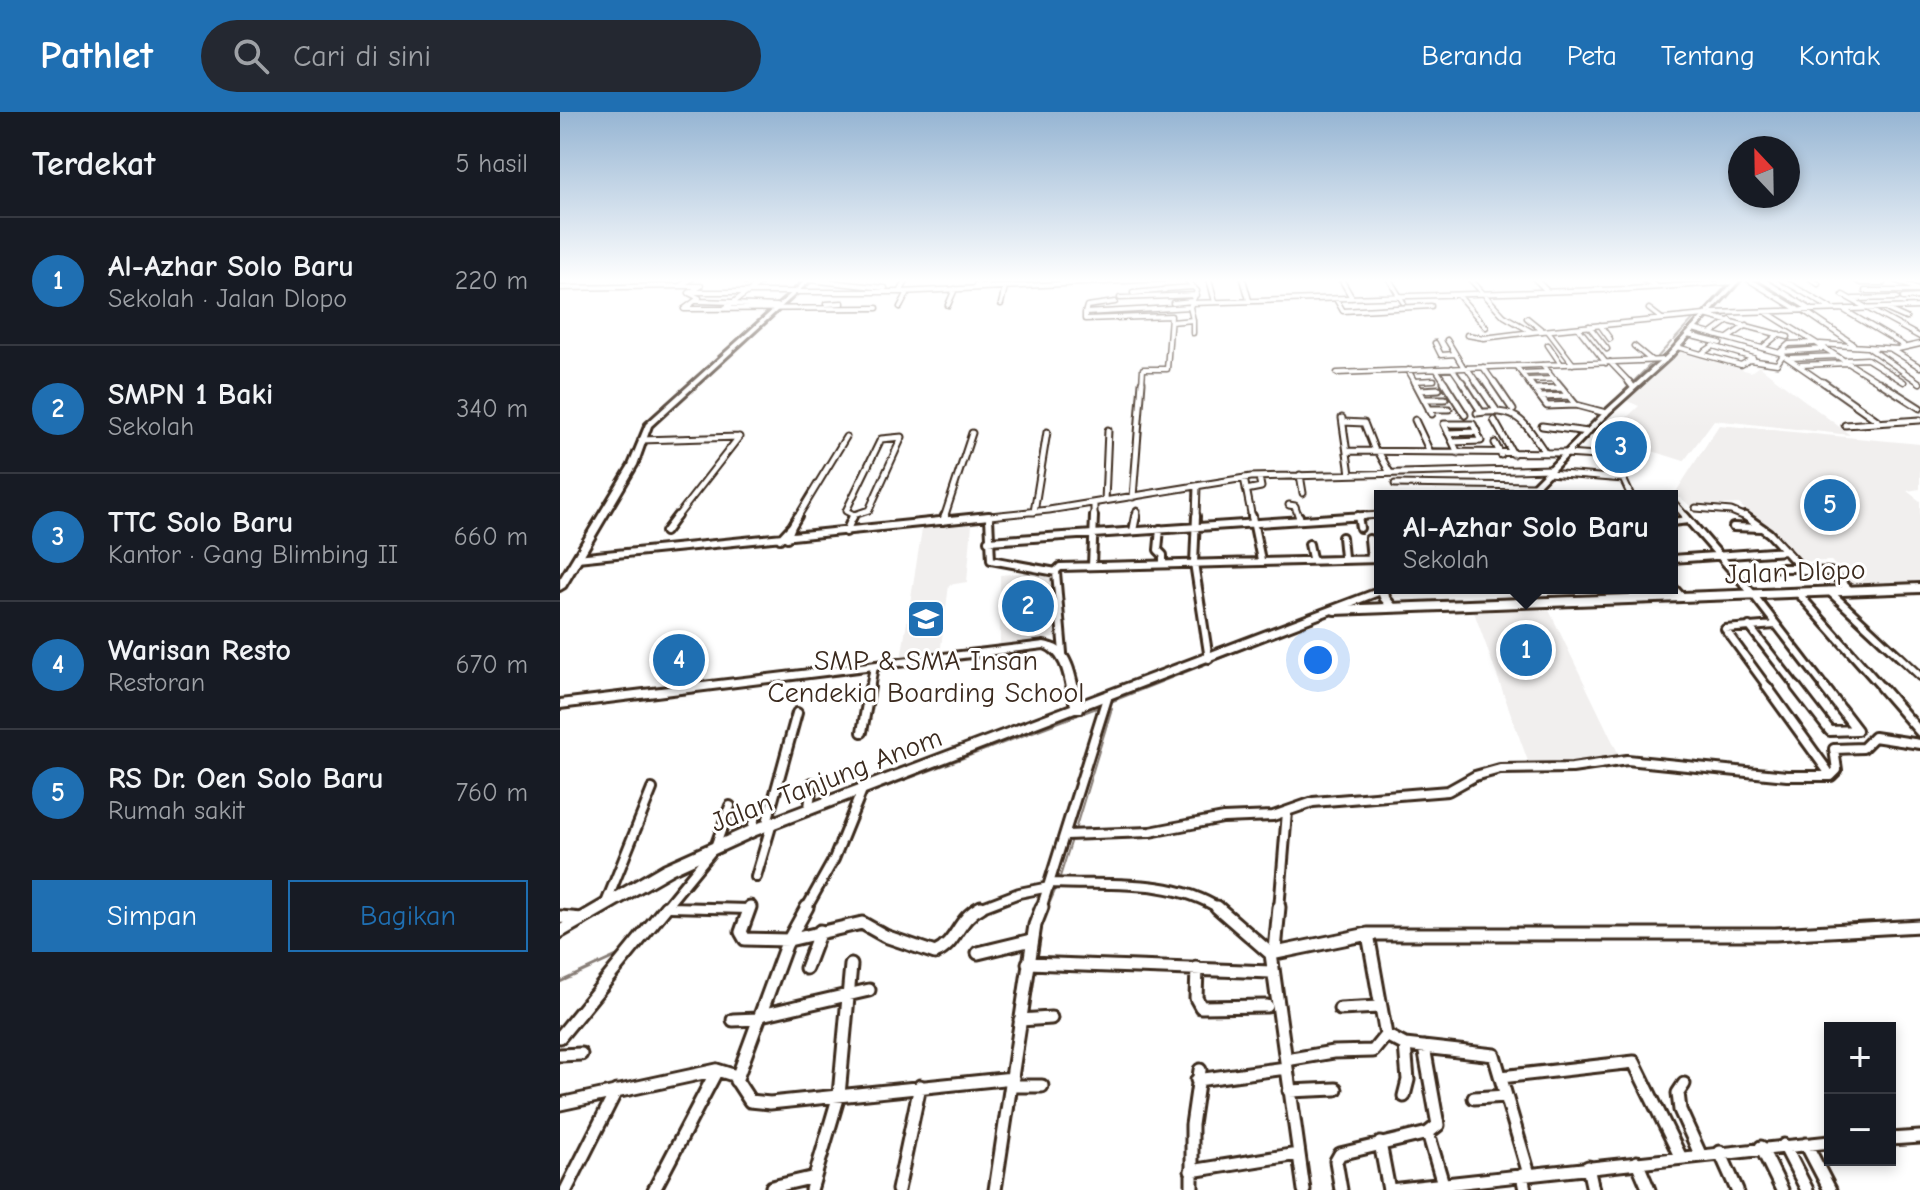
<!DOCTYPE html>
<html lang="id">
<head>
<meta charset="utf-8">
<style>
	body { margin:0; font-family:"Comic Neue",sans-serif; background:#242831; color:#f1f3f6 }
	.controls { position:absolute; right:24px; bottom:24px; display:grid; overflow:hidden; border-radius:0px; box-shadow:0 4px 12px #0003 }
	.controls button { width:72px; height:72px; display:grid; place-items:center; padding:0; border:0; border-bottom:2px solid #363941; background:#171b24; color:#f1f3f6; font:40px sans-serif }
	.compass { position:absolute; left:1168px; top:24px; width:72px; height:72px; border-radius:50%; background:#171b24; box-shadow:0 4px 12px #0003; rotate:338deg }
	.you { position:absolute; left:758px; top:548px; width:28px; height:28px; margin:-20px; border:6px solid #fff; border-radius:50%; background:#1a73e8; box-shadow:0 0 0 12px #1a73e833 }
	.badge { display:grid; place-items:center; width:52px; height:52px; border-radius:50%; background:#1f6fb2; color:#fff; font-size:26px; font-weight:700 }
	.pin { position:absolute; translate:-50% -50%; border:4px solid #fff; box-shadow:0 2px 8px #0006 }
	.popup { position:absolute; left:814px; top:378px; width:304px; height:104px; box-sizing:border-box; display:grid; place-content:center; border-radius:0px; background:#171b24; filter:drop-shadow(0 2px 6px #0005); font-size:26px; white-space:nowrap; color:#9ea1a6 }
	.popup b { font-size:30px; color:#f1f3f6 }
	.popup::after { content:''; position:absolute; left:50%; top:100%; margin-left:-16px; border:16px solid transparent; border-top-color:#171b24 }
	.list { margin:0; padding:0; list-style:none }
	h2 { display:flex; justify-content:space-between; align-items:center; height:104px; margin:0; padding:0 32px; font-size:34px }
	h2 small { font-size:26px; font-weight:400; color:#9ea1a6 }
	.list li { display:grid; grid-template-columns:52px 1fr auto; gap:24px; align-items:center; box-sizing:border-box; height:128px; padding:0 32px; border-top:2px solid #363941 }
	.list b { display:block; font-size:30px; white-space:nowrap }
	.list p { margin:0; font-size:26px; white-space:nowrap; color:#9ea1a6 }
	.list em { font-size:26px; font-style:normal; color:#9ea1a6 }
	.actions { display:flex; gap:16px; padding:24px 32px }
	.actions a { flex:1; padding:18px 0; border:2px solid #1f6fb2; border-radius:0px; text-align:center; font-size:28px; color:#1f6fb2 }
	.actions .main { background:#1f6fb2; color:#fff }
	.icon { flex:none; width:44px; height:44px; fill:none; stroke:currentColor; stroke-width:2; stroke-linecap:round; stroke-linejoin:round }
	.map { position:relative; flex:none; width:1360px; height:1078px; overflow:hidden }
	header { display:flex; align-items:center; gap:48px; box-sizing:border-box; height:112px; padding:0 40px; background:#1f6fb2; color:#fff }
	header strong { font-size:38px }
	nav { display:flex; gap:44px; margin-inline-start:auto; font-size:28px }
	.search { width:560px; height:72px; background:#242831; display:flex; align-items:center; gap:20px; box-sizing:border-box; padding:0 28px; border-radius:44px; color:#9ea1a6; font-size:30px }
	main { display:flex }
	aside { flex:1; background:#171b24 }
	.map>svg:first-child { display:block }
</style>
</head>
<body>
<header>
<strong>Pathlet</strong>
<div class="search"><svg class="icon" aria-label="search" viewBox="0 0 24 24"><circle cx="10" cy="10" r="6"/><path d="M15 15l6 6"/></svg>Cari di sini</div>
<nav><a>Beranda</a><a>Peta</a><a>Tentang</a><a>Kontak</a></nav>
</header>
<main>
<aside>
<h2>Terdekat<small>5 hasil</small></h2>
<ul class="list">
<li><span class="badge">1</span><div><b>Al-Azhar Solo Baru</b><p>Sekolah · Jalan Dlopo</p></div><em>220 m</em></li>
<li><span class="badge">2</span><div><b>SMPN 1 Baki</b><p>Sekolah</p></div><em>340 m</em></li>
<li><span class="badge">3</span><div><b>TTC Solo Baru</b><p>Kantor · Gang Blimbing II</p></div><em>660 m</em></li>
<li><span class="badge">4</span><div><b>Warisan Resto</b><p>Restoran</p></div><em>670 m</em></li>
<li><span class="badge">5</span><div><b>RS Dr. Oen Solo Baru</b><p>Rumah sakit</p></div><em>760 m</em></li>
</ul>
<div class="actions"><a class="main">Simpan</a><a>Bagikan</a></div>
</aside>
<div class="map">
<svg width="1360" height="1078" viewBox="0 0 1360 1078">
	<rect width="100%" height="100%" fill="#fff"/>
	<filter id="ink" filterUnits="userSpaceOnUse"><feTurbulence type="fractalNoise" baseFrequency=".0125" numOctaves="2"/><feDisplacementMap in="SourceGraphic" scale="16" xChannelSelector="R" yChannelSelector="G"/><feConvolveMatrix kernelMatrix="1 2 1 2 8 2 1 2 1" color-interpolation-filters="sRGB"/></filter>
	<g filter="url(#ink)">
		<path fill="#f1efee" d="M1117,239L1191,260L1199,254L1290,323L1154,308L1124,349L1032,320L1041,311L1056,316L1079,294L1065,288Z
			M1159,313L1360,332V377L1347,379L1360,389V470L1294,473L1271,449L1238,450L1179,392L1131,395L1121,386H1112Z
			M412,412L407,470L389,473L380,543L341,547L362,417Z
			M485,459L493,461L499,525L440,533V463Z
			M989,498L1060,645L969,652L914,500Z"/>
		<g fill="none" stroke-linecap="round" stroke-linejoin="round">
			<path stroke="#887e77" stroke-width="2" d="M1152,190L1167,173
				M1114,228L1135,205
				M1096,247L1111,230
				M1073,270L1093,250
				M1057,286L1069,274
				M1045,298L1055,288
				M1027,317L1042,301
				M1004,339L1022,321
				M988,355L1001,343
				M972,372L984,359
				M1320,482L1331,481
				M992,494L1050,492
				M548,591L772,502
				M305,683L542,594
				M281,691L295,686
				M515,718L552,596
				M166,737L175,733
				M499,768L513,724
				M487,797L497,774"/>
			<path stroke="#887e77" stroke-width="3" d="M484,805L488,795
				M476,848L482,811
				M0,870L61,842
				M463,927L466,913
				M458,970L461,945
				M449,1025L457,981"/>
			<defs>
				<path id="minor-far4" d="M131,167L120,174H141L129,181L139,186L124,197L317,196
					M240,167L325,176
					M419,167L416,174L427,173L429,167
					M649,167L655,190
					M683,167L689,188
					M781,167L792,186
					M829,167L843,190
					M910,167L944,204L972,220L1145,203L1228,225
					M975,167L987,179
					M1082,167L1096,174
					M1201,167L1250,197
					M1221,167L1270,196
					M1251,167L1258,172
					M1294,167L1301,171H1323
					M1333,167L1358,178
					M1189,168L1237,197
					M186,170L190,167
					M0,176L120,174
					M605,177L633,175
					M1305,179H1360
					M131,180H340L604,167
					M340,180L347,168
					M573,181L605,178
					M898,183L926,215
					M1283,183L1360,225
					M560,186L636,183
					M1343,186L1360,185
					M776,187L783,199L871,194
					M1293,187L1337,186
					M137,189L172,190
					M613,191L632,189
					M631,191L1070,177L1176,170
					M171,192L217,194
					M266,192L282,191
					M441,192L445,175
					M388,193L395,177
					M340,195L348,180
					M164,197L206,167
					M1089,197L1102,207
					M1243,198L1293,232
					M1284,198L1343,233
					M1328,198L1346,206
					M1206,200L1322,272
					M525,201V207L611,204L607,257H583L582,272
					M525,201L630,195
					M525,201L527,194L555,190
					M1152,201L1360,195
					M967,206L983,219
					M633,208V221
					M611,210L633,208L630,195L637,179L626,167
					M1040,213L1050,227
					M1029,214L1047,237
					M1019,217L1046,251
					M1133,217L1220,241L1265,272
					M988,219L1013,252
					M1151,222L1170,208
					M907,223L924,226L972,220
					M1128,223L1160,231
					M1168,226L1187,213
					M887,228L904,256
					M875,231L881,243L895,242
					M1260,232L1338,237L1360,232
					M988,233L1001,252
					M1074,234L1091,248
					M1153,234L1193,246L1181,253L1141,242Z
					M1117,235L1141,242
					M1202,236L1219,222
					M1309,236L1360,271
					M1331,237L1360,255
					M1221,239L1229,232L1254,231
					M1221,240L1263,237
					M1230,246L1277,244
					M1190,248L1217,252L1223,243
					M1286,248L1307,247L1344,270
					M1050,250L1071,272
					M982,253L998,272
					M1241,253L1288,251
					M956,254L970,272
					M923,255L935,272
					M892,256L903,272
					M907,256L918,272
					M876,257L886,272
					M848,258L856,272
					M777,261L1105,248
					M962,261L989,260
					M968,268L995,267
					M854,269L874,268"/>
				<path id="minor-far3" d="M855,270L872,302
					M884,270L905,303
					M902,270L920,298
					M917,270L936,298
					M934,270L953,298
					M969,270L987,294L1016,293
					M997,270L1016,293L1046,301
					M1069,270L1073,275
					M1263,270L1317,308
					M1319,270L1360,296
					M974,277L1002,276
					M860,278L879,277
					M980,285L1009,284
					M864,287H885
					M869,297H889
					M917,301C957,295 964,309 984,339
					M782,306L790,362
					M855,308L870,340
					M934,308L953,342
					M783,310L804,311L815,339
					M1285,313L1360,308
					M982,314L1028,320
					M888,321L918,320
					M342,325L309,398L294,403L286,399L321,327Z
					M81,328L179,325
					M893,330L921,329L913,312H884L898,341
					M935,331L941,343
					M787,339L1006,341
					M818,339L830,361
					M1005,342L1053,345L1071,384
					M988,361L1064,367
					M740,363L743,381
					M684,366L692,406
					M835,372L974,374
					M686,378L701,375L699,365
					M573,385L582,270
					M545,389L548,318
					M1112,389L1127,406
					M729,393L735,394L739,406
					M1136,396L1171,399L1188,406
					M474,400L487,320
					M116,406L179,325
					M237,406L286,325
					M293,406L294,403
					M384,406L412,321
					M410,406L489,398L691,365L991,357
					M534,406V391
					M576,406L577,399
					M636,406L637,374
					M774,406L820,403"/>
				<path id="minor-far2" d="M636,404L634,451L649,547
					M692,404L701,448
					M739,404L740,408
					M798,404L800,416
					M1125,404L1192,481L1266,577
					M1185,404L1209,421L1244,459L1270,460L1291,479
					M429,405L431,448L496,460L503,541
					M383,409L385,404
					M1112,410L1128,408
					M232,414L238,404
					M1173,415L1202,416
					M600,417L598,438L603,443V452
					M573,419L576,404
					M105,420L117,404
					M286,420L293,404
					M782,425L784,445
					M220,427L232,414L227,426
					M809,427L811,447
					M428,429L804,404
					M749,432L752,446
					M17,446L429,404
					M1112,447L1226,439
					M532,454L534,404
					M1219,456H1241
					M496,459L500,455L820,447
					M1112,474L1121,484
					M1269,479L1360,564
					M1238,481L1323,577
					M1189,514L1238,577
					M310,577L314,554
					M1209,577L1165,517L1215,513"/>
				<path id="minor-far1" d="M1207,575L1267,658
					M1236,575L1270,619L1297,618L1264,575
					M1321,575L1360,620
					M302,620L310,575
					M249,696L252,671
					M206,714L237,601
					M192,719L196,697
					M506,723L590,720L663,706L713,704L753,690L888,679L915,664L940,657L1012,656L1067,648L1227,664H1271L1277,658L1274,637L1303,636L1314,625L1360,632
					M196,765L212,711
					M491,771C547,774 611,765 660,797
					M46,791L92,677
					M110,795L189,797
					M104,797L155,735L170,694
					M246,797L274,747L302,678
					M417,797L459,781L489,775
					M481,797L547,586
					M719,797L727,700"/>
				<path id="minor" d="M190,795L181,820L185,827L229,828L302,811L325,824L375,841C397,832 397,807 421,795
					M657,795L711,842L808,822L826,923L845,933L934,943L969,1062
					M0,805L22,807
					M808,822H1215L1360,814
					M715,839L719,795
					M418,841L472,828
					M711,842L744,1078
					M468,851L711,860
					M246,856L260,819
					M637,856L636,886L641,895L707,894
					M780,897L819,895
					M201,903L309,878
					M173,908L199,907
					M460,908L491,906
					M0,925L106,795
					M864,935L878,1013L868,1021
					M0,943L21,942
					M726,948L773,940L813,939L826,923
					M941,965L1074,950L1120,1044
					M637,968L726,956
					M176,969L226,833L247,795
					M1124,972L1118,981L1120,998L1140,1042
					M452,974H482
					M729,979L776,977
					M844,984L848,968L845,933
					M914,986L946,984
					M0,992L157,958L173,963L190,989L210,991L453,966
					M1330,1027L1360,1025
					M820,1031L829,1078
					M1246,1032L1270,1078
					M1224,1033L1247,1078
					M1201,1035L1222,1078
					M1160,1040L1177,1078
					M1077,1050L1089,1078
					M1028,1055L1033,1078
					M631,1059L738,1042
					M962,1063L965,1078
					M212,1075L255,1065
					M6,1078L56,979
					M94,1078L157,958
					M251,1078L279,983L291,853
					M338,1078L360,974
					M435,1078L475,813L482,795
					M632,1078V1013L640,958
					M781,1078L776,1049L780,1042L868,1021L883,1072
					M830,1078L1270,1030"/>
				<path id="tertiary" d="M775,498L1360,476"/>
				<path id="secondary" d="M247,167H252L91,314L77,353L5,475L0,478V467L69,353L86,312Z
					M1176,167H1181L1111,245L1048,302L969,384H961L1044,300L1107,243Z
					M820,476H833L828,479L829,485L838,496L836,498H830L821,488L819,483L523,597L522,600H515L196,723L113,761L0,826V813L103,753L188,715L511,593C505,574 506,544 484,536L0,596V588L484,530C486,530 495,533 497,534C514,543 516,572 521,589Z"/>
			</defs>
			<use href="#minor-far4" stroke="#3b2a1e" stroke-width="7"/>
			<use href="#minor-far3" stroke="#3b2a1e" stroke-width="9"/>
			<use href="#minor-far2" stroke="#3b2a1e" stroke-width="12"/>
			<use href="#minor-far1" stroke="#3b2a1e" stroke-width="14"/>
			<use href="#minor" stroke="#3b2a1e" stroke-width="17"/>
			<use href="#tertiary" stroke="#3b2a1e" stroke-width="14"/>
			<use href="#secondary" stroke="#3b2a1e" stroke-width="6"/>
			<use href="#minor-far4" stroke="#fff" stroke-width="4"/>
			<use href="#minor-far3" stroke="#fff" stroke-width="5"/>
			<use href="#minor-far2" stroke="#fff" stroke-width="6"/>
			<use href="#minor-far1" stroke="#fff" stroke-width="8"/>
			<use href="#minor" stroke="#fff" stroke-width="11"/>
			<use href="#tertiary" stroke="#fff" stroke-width="8"/>
			<use href="#secondary" fill="#fff" fill-rule="evenodd"/>
		</g>
	</g>
	<linearGradient id="sky" x2="0" y2="1"><stop stop-color="#96b5d3"/><stop offset="0.53" stop-color="#fff"/><stop offset="1" stop-color="#fff" stop-opacity="0"/></linearGradient>
	<rect width="1360" height="318" fill="url(#sky)"/>
	<defs>
		<symbol id="school-square" viewBox="-11 -11 22 22"><rect x="-9" y="-9" width="18" height="18" rx="4" fill="#1f6fb2" stroke="#fff"/><path d="M0-5L7-2L0 1L-7-2ZM-4 1L0 2.5L4 1V4Q0 6-4 4Z" fill="#fff"/></symbol>
	</defs>
	<g fill-rule="evenodd">
		<use href="#school-square" x="344" y="485" width="44" height="44"/>
	</g>
	<g text-anchor="middle" stroke-width="6" stroke-linejoin="round" paint-order="stroke">
		<g font-size="28" fill="#3b2a1e" stroke="#fff">
			<text transform="translate(1235 459) rotate(-2)" y="10">Jalan Dlopo</text>
			<text transform="translate(266 667) rotate(-21)" y="10">Jalan Tanjung Anom</text>
		</g>
		<g font-size="28" fill="#3b2a1e" stroke="#fff">
			<text x="366" y="558">SMP &amp; SMA Insan<tspan x="366" dy="32">Cendekia Boarding School</tspan></text>
		</g>
	</g>
</svg>
<div class="controls">
<button>+</button>
<button>−</button>
</div>
<svg class="compass" viewBox="-18 -18 36 36"><path d="M0-13l5 13h-10z" fill="#e53935"/><path d="M0 13l5-13h-10z" fill="#9ea1a6"/></svg>
<div class="you"></div>
<div class="pin badge" style="left:966px;top:538px">1</div>
<div class="popup"><b>Al-Azhar Solo Baru</b>Sekolah</div>
<div class="pin badge" style="left:468px;top:494px">2</div>
<div class="pin badge" style="left:1061px;top:335px">3</div>
<div class="pin badge" style="left:119px;top:548px">4</div>
<div class="pin badge" style="left:1270px;top:393px">5</div>
</div>
</main>
</body>
</html>
